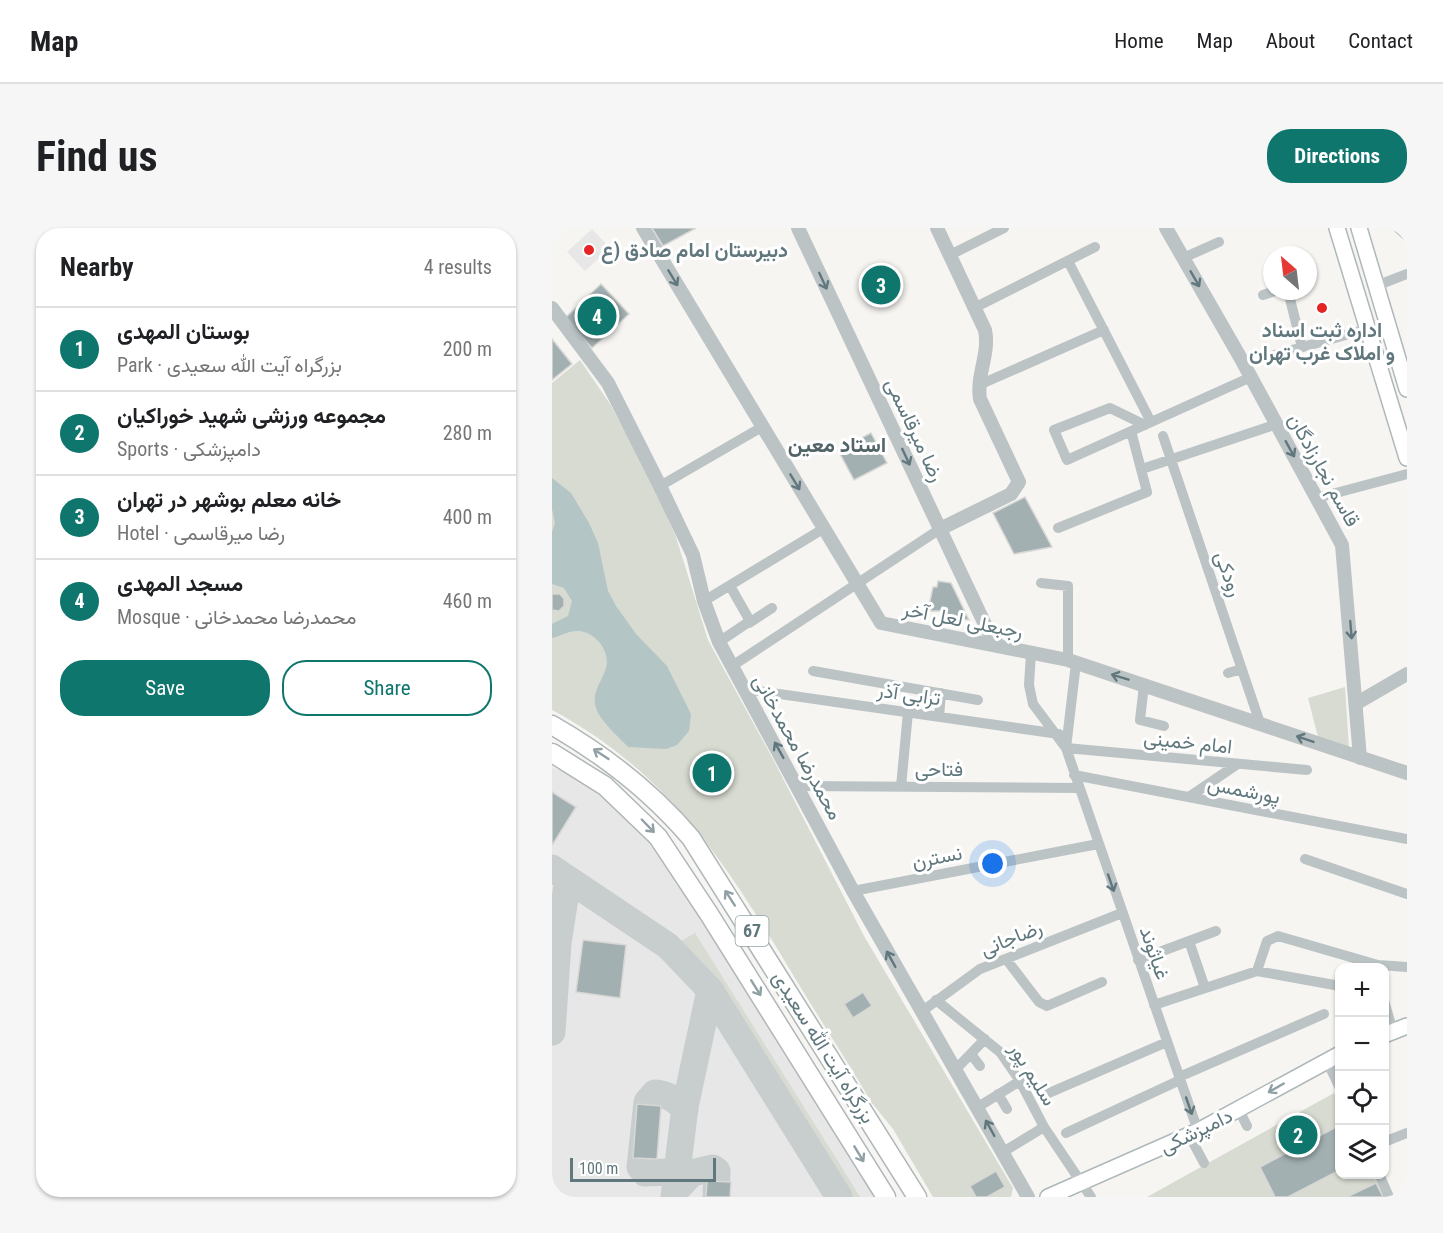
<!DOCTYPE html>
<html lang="en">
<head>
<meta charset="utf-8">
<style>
	body { margin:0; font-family:"Roboto Condensed",Vazirmatn,sans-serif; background:#f6f6f6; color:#202124 }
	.controls { position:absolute; right:18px; bottom:18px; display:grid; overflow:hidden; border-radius:12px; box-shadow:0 2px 4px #0004 }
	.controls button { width:54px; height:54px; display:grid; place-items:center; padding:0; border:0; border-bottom:2px solid #e0e0e0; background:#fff; color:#202124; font:30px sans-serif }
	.compass { position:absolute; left:711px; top:18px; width:54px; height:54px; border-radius:50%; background:#fff; box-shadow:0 2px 4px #0004; rotate:332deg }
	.scale { position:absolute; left:18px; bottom:15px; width:146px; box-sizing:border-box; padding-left:6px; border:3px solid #60787d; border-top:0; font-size:16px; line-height:21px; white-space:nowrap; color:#60787d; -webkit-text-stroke:4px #fff; paint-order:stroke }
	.you { position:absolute; left:441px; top:636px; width:21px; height:21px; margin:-15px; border:4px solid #fff; border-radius:50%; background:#1a73e8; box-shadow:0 0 0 9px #1a73e833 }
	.badge { display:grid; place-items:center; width:39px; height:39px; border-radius:50%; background:#0f766e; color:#fff; font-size:20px; font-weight:700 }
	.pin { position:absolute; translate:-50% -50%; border:3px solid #fff; box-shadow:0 2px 6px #0006 }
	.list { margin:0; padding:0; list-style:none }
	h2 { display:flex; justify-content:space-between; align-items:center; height:78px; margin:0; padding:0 24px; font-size:26px }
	h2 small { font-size:20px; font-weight:400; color:#757577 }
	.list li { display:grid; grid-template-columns:39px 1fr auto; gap:18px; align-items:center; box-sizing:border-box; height:84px; padding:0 24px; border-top:2px solid #e0e0e0 }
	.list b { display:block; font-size:22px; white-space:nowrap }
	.list p { margin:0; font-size:20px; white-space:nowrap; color:#757577 }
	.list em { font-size:20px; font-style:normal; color:#757577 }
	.actions { display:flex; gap:12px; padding:18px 24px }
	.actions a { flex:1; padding:14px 0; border:2px solid #0f766e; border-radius:24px; text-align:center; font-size:21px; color:#0f766e }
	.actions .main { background:#0f766e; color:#fff }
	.icon { flex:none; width:33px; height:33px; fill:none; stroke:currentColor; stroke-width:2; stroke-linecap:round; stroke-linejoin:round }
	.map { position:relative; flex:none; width:855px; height:969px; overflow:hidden; border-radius:24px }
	header { display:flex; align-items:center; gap:36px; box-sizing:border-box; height:84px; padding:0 30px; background:#fff; border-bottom:2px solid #e0e0e0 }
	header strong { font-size:28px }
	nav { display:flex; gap:33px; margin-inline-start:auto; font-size:21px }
	.intro { display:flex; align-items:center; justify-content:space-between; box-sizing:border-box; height:144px; padding:0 36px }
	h1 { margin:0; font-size:42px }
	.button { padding:15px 27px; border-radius:24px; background:#0f766e; color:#fff; font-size:21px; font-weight:700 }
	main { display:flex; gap:36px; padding:0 36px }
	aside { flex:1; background:#fff; border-radius:24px; box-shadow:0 2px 4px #0004 }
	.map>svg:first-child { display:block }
</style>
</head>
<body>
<header>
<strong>Map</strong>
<nav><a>Home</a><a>Map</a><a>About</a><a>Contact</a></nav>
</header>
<div class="intro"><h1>Find us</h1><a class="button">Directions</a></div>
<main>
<aside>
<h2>Nearby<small>4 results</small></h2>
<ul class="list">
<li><span class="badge">1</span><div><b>بوستان المهدی</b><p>Park · بزرگراه آیت الله سعیدی</p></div><em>200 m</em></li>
<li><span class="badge">2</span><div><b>مجموعه ورزشی شهید خوراکیان</b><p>Sports · دامپزشکی</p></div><em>280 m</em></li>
<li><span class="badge">3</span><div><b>خانه معلم بوشهر در تهران</b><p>Hotel · رضا میرقاسمی</p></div><em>400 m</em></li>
<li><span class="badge">4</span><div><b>مسجد المهدی</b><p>Mosque · محمدرضا محمدخانی</p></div><em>460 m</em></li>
</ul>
<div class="actions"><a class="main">Save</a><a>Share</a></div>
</aside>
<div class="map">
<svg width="855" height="969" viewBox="0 0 855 969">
	<rect width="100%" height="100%" fill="#f6f5f2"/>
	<path fill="#e6e7e6" d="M40,1L58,20L33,43L15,24Z
		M0,539L32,553L71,582L104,617L328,969H0Z"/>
	<path fill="#d7dbd1" d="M28,132L58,176L101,256L124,309L156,412L222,533L312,708L461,960L459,969H381L341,901L320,875C296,834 270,795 246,755C178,642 120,546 0,482V155Z
		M793,459L797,521L766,509L756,470Z
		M143,705L287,935L308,969H292L160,758L124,716Z
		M782,865L787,876L788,946L821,947L832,969H595Z"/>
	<path fill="#b3c5c5" d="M0,250L19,265L37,295L46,315L56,363L64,378L84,406L115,438L139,486L137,503L125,517L114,521L76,519C66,508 44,490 43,475C41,463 51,451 54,440C59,423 43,404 27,403C18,402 8,408 0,410V396L16,388L20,373L12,360L0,356V304L3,295L0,281Z"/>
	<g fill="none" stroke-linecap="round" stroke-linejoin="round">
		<path stroke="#c8cece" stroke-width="27" d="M0,640L16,651L6,715L0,804
			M16,651L116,718L158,762L287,969
			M124,955L116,944L93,945L88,939L95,874L103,865C116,866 125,872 133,882
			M123,963L140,945L161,940L165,943L164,969
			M122,969L133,879L158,762"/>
	</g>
	<path fill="#a3b0b2" stroke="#d7d7d5" stroke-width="1.5" d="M100,0H144L111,18Z
		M49,56L77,86L40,120L13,90Z
		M0,111L20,136L0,152Z
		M319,205L335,235L302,252L286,222Z
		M473,269L500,319L462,326L441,285Z
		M386,353L399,355L417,392L393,389V383H376L381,359H385Z
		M0,366H8L12,371V378L7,383L0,382Z
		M154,535L169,557L154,567L139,545Z
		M0,564L24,579L1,616L0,615Z
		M31,712L74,717L68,770L24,764Z
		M311,764L320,778L301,790L292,776Z
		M85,876L109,878L105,931L81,930Z
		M788,897V942L736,969H723L708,939Z
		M444,943L453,959L435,969H424L418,958Z
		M155,953L179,954L178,969H154Z
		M824,955L831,969H795Z"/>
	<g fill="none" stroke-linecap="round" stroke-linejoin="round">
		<defs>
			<path id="secondary" d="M785,0L855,230
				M807,0L855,161
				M832,807L855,798
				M496,969L646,903L788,826"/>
			<path id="trunk" d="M0,497C54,528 99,563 139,610L365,969
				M0,525L53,558L106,609L157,686L334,969"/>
		</defs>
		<use href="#secondary" stroke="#aeb7b9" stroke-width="18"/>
		<use href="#trunk" stroke="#afb6b8" stroke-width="21"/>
		<path stroke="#bcc3c5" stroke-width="10" d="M846,0L855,8
			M398,27L452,0
			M631,30L667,14
			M516,33L599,194
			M824,58L855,46
			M736,63L750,119
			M711,67L723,63
			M422,80L543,19
			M719,128L815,101
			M427,157L552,102
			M593,197L558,180L502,202L515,232L699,149
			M611,208L708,495
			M590,241L725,196
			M108,258L210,199
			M765,270L855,246
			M506,300L595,264L579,203
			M489,355L516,358V432
			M152,373L271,301
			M197,395L220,380
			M167,414L198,393L178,358
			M479,425L477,457L481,476L514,520L646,903
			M524,435L514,520L755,542
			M180,438L388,301
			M261,443L426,472
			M676,445L690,441
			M592,457L588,492L612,498
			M193,461L507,506
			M387,489L389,465
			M522,547L855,611
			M247,558L526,560
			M349,559L356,484
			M637,569L684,537
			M753,631L855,666
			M301,663L546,616
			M637,713L653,760
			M454,731L487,774L495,778L550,754
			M586,732L664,703
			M705,743L715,713L726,708L826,737L855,739
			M384,772L448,824L468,853L492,899L539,969
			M832,773L841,803
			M602,777L705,743L788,758
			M369,784L428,741L570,685
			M419,826L428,838
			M774,831L788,860
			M406,839L433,811
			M627,849L772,786
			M446,866L455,881
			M490,868L615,814
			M426,879L468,853
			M687,882L695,898
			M514,905L628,852
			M637,907L652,935
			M832,914L855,905
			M451,924L492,899
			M827,946L837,969"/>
		<path stroke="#bcc3c5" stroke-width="14" d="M91,0L329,395L516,432L855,545
			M246,0L437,405L447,418
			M385,0L433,102C438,126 424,147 428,171L467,254L459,266L388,301
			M614,0L688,129L790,317L808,530
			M0,80L56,155L108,258L141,327L152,373L167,414L301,663L476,969
			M805,475L855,446"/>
		<use href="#secondary" stroke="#fff" stroke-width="15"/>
		<use href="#trunk" stroke="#fff" stroke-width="18"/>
	</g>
	<defs><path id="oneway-shaft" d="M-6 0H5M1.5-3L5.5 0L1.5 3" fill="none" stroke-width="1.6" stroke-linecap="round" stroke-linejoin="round" transform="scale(1.5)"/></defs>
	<g stroke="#60787d">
		<use href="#oneway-shaft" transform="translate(121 50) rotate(59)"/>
		<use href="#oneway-shaft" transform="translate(643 51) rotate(60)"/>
		<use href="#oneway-shaft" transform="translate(271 53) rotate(65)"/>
		<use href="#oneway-shaft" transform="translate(738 221) rotate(61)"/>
		<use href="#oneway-shaft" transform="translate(354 229) rotate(65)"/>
		<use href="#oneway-shaft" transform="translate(243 254) rotate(59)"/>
		<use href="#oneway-shaft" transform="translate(799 402) rotate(85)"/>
		<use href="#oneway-shaft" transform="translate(568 449) rotate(-163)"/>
		<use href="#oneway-shaft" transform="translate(753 511) rotate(-161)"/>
		<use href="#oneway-shaft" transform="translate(227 522) rotate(-119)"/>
		<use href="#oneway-shaft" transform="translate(559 655) rotate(71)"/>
		<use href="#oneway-shaft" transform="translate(339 731) rotate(-119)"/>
		<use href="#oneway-shaft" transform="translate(637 878) rotate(71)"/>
		<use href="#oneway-shaft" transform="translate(438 900) rotate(-119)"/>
	</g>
	<g stroke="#90a0a4">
		<use href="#oneway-shaft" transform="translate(49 526) rotate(-147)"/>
		<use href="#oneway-shaft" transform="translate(96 598) rotate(46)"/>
		<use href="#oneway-shaft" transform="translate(178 670) rotate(-123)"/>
		<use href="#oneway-shaft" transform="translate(204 760) rotate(58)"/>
		<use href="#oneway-shaft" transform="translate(724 860) rotate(150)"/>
		<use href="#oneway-shaft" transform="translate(307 926) rotate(59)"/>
	</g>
	<g fill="#e42425" stroke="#fff" stroke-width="2">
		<circle cx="37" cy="22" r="6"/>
		<circle cx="770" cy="80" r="6"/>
	</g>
	<g text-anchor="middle" stroke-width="6" stroke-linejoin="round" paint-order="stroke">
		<rect fill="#fff" stroke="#90a0a4" stroke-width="1.5" x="183.5" y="688" width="33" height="30" rx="4.5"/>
		<g font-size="18" font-weight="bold" fill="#60787d">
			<text x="200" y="709">67</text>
		</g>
		<g font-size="20" font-weight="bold" fill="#60787d" stroke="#fff" text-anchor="start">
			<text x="49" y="29">دبیرستان امام صادق (ع</text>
			<text x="770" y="109" text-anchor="middle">اداره ثبت اسناد<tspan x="770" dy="23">و املاک غرب تهران</tspan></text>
		</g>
		<g font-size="20" fill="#60787d" stroke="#fff">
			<text transform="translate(363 202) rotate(65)" y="7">رضا میرقاسمی</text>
			<text transform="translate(772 242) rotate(61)" y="7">قاسم نجارزادگان</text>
			<text transform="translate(677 346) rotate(71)" y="7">رودکی</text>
			<text transform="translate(411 392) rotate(11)" y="7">رجبعلی لعل آخر</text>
			<text transform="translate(357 466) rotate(8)" y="7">ترابی آذر</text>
			<text transform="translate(636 514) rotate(6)" y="7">امام خمینی</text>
			<text transform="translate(246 519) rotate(61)" y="7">محمدرضا محمدخانی</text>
			<text x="387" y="548">فتاحی</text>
			<text transform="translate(692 562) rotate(11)" y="7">پورشمس</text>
			<text transform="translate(385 629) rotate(-11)" y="7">نسترن</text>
			<text transform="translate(459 710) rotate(-22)" y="7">رضاجانی</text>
			<text transform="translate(603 725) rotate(71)" y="7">غیاثوند</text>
			<text transform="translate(272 819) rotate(58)" y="7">بزرگراه آیت الله سعیدی</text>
			<text transform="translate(481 846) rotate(58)" y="7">سلیم پور</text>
			<text transform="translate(644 903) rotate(-26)" y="7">دامپزشکی</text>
		</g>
		<g font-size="21" font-weight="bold" fill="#526468" stroke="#fff">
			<text x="285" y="224">استاد معین</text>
		</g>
	</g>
</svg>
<div class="controls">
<button>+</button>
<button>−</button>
<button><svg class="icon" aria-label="locate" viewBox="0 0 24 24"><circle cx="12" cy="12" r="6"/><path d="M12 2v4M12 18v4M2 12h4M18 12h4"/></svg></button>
<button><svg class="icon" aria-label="layers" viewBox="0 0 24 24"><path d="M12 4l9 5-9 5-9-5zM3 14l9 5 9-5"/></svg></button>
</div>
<svg class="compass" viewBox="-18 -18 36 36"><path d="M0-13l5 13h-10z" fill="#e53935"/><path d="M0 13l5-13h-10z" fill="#757577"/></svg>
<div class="scale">100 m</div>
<div class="you"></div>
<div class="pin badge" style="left:160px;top:545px">1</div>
<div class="pin badge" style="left:746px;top:907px">2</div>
<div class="pin badge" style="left:329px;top:57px">3</div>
<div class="pin badge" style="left:45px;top:88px">4</div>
</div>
</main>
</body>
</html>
